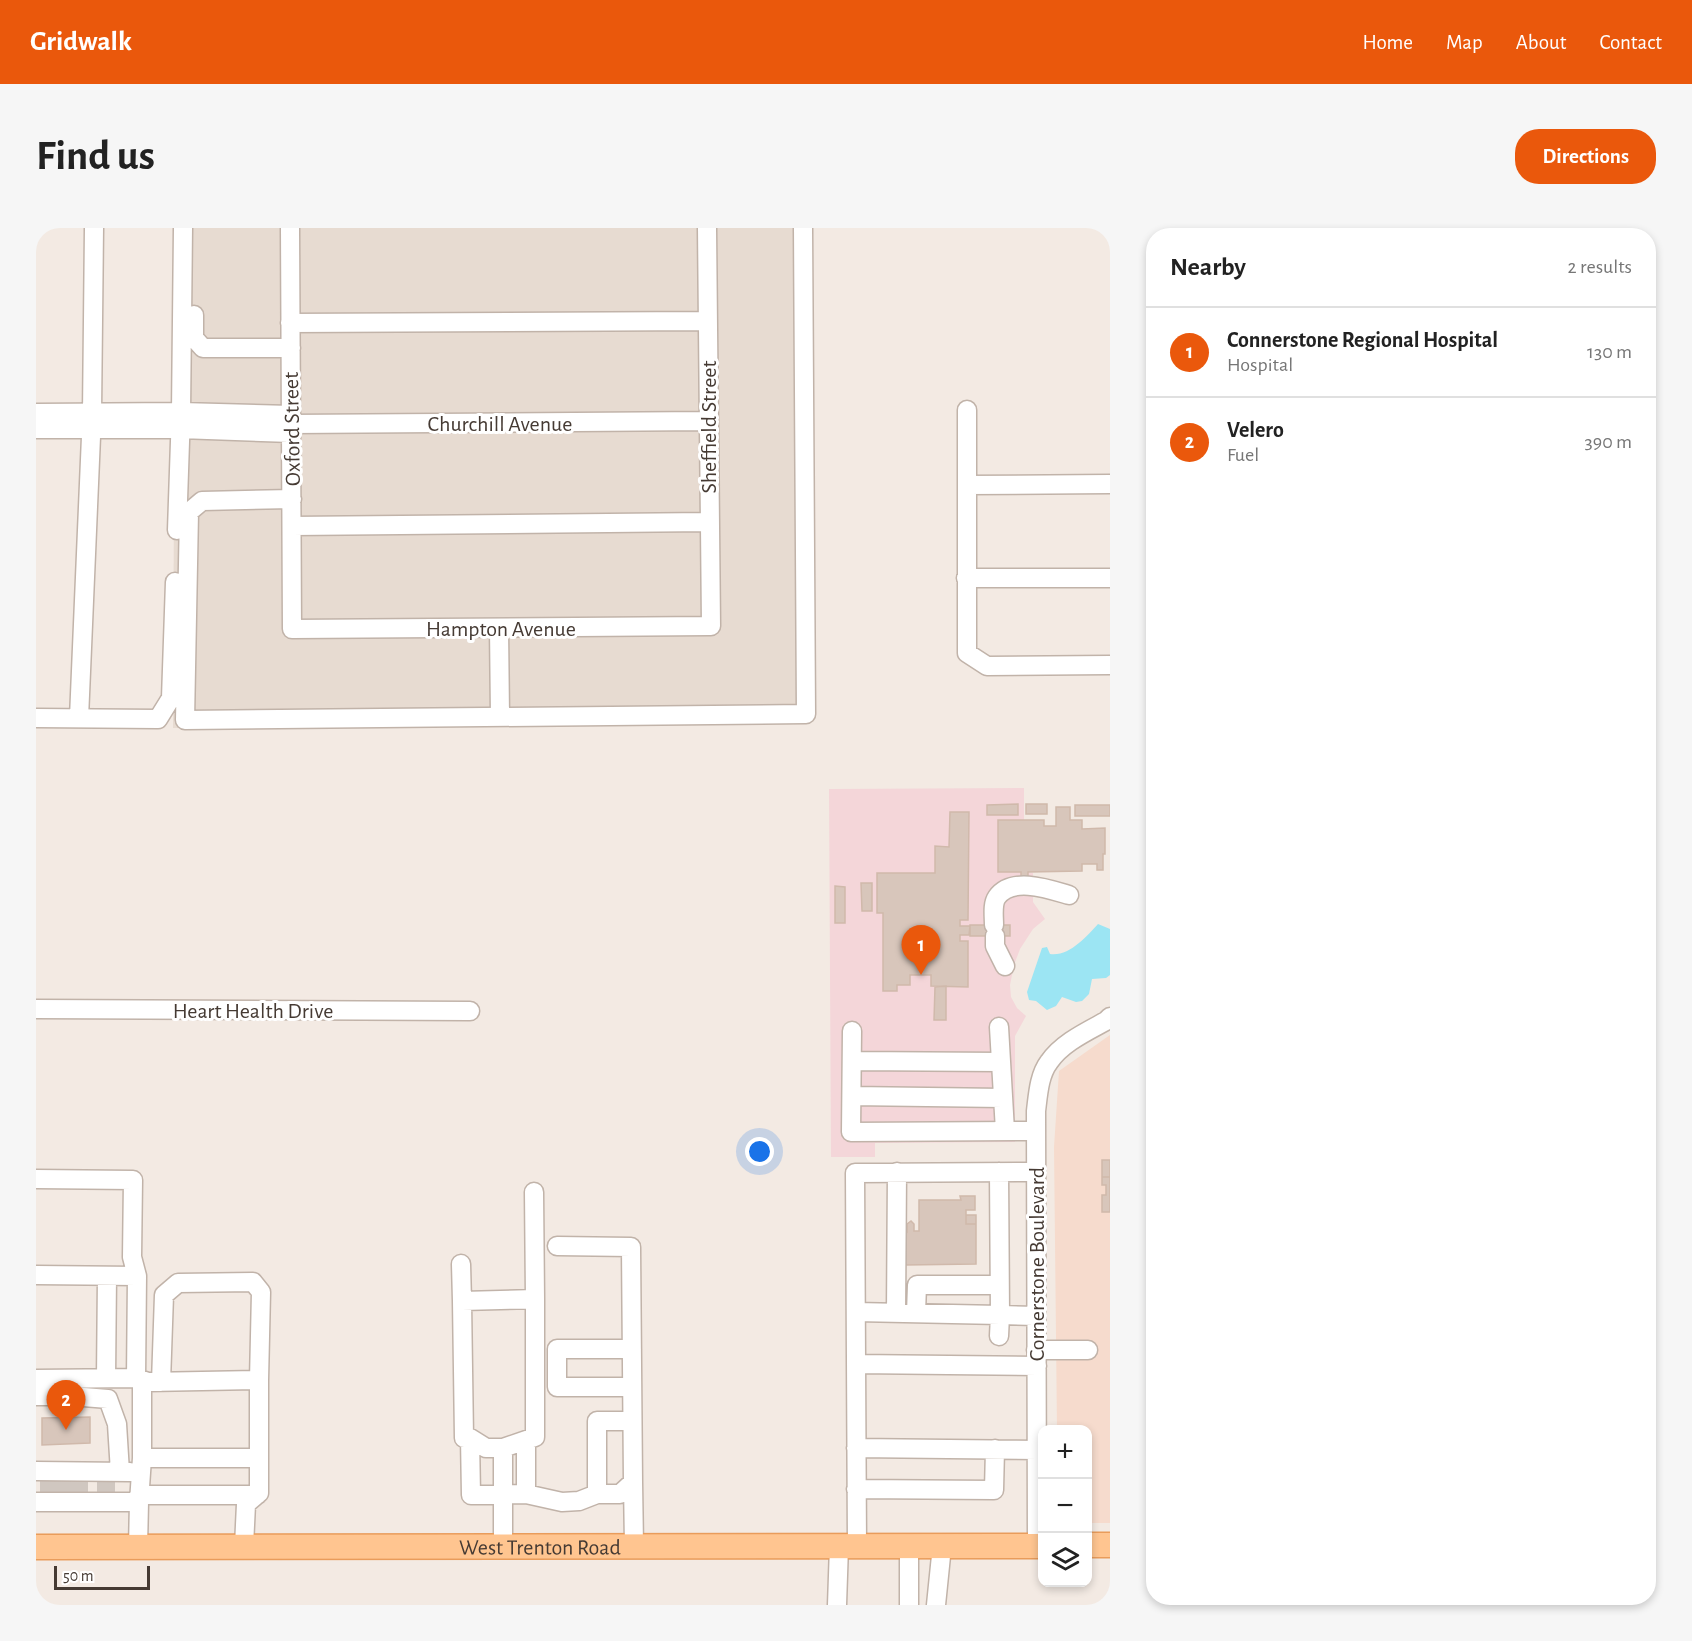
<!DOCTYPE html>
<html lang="en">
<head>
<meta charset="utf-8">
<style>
	body { margin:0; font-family:"Alegreya Sans",sans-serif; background:#f6f6f6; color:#222 }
	.controls { position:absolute; right:18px; bottom:18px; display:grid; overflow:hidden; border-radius:12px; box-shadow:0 3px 9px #0003 }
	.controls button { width:54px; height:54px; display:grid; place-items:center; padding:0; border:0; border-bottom:2px solid #e0e0e0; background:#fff; color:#222; font:30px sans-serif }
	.scale { position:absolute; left:18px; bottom:15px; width:96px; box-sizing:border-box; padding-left:6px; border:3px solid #453a33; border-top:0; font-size:16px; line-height:21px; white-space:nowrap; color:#453a33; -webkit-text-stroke:4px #fff; paint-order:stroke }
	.you { position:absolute; left:724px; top:924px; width:21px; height:21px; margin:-15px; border:4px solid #fff; border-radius:50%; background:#1a73e8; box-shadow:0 0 0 9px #1a73e833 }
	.badge { display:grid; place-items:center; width:39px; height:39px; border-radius:50%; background:#ea580c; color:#fff; font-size:20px; font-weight:700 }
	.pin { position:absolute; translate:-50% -50px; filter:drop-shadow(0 2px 3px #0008) }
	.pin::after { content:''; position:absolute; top:32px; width:21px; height:18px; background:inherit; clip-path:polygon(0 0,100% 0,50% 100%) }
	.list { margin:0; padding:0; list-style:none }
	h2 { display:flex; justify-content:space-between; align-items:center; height:78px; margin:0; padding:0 24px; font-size:26px }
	h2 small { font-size:20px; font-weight:400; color:#767676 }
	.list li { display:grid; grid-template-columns:39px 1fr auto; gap:18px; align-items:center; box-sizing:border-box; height:90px; padding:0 24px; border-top:2px solid #e0e0e0 }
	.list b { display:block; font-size:22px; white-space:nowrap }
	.list p { margin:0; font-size:20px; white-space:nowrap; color:#767676 }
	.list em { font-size:20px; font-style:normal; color:#767676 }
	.icon { flex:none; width:33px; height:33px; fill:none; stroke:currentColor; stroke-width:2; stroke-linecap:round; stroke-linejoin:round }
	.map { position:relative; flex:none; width:1074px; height:1377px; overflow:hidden; border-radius:24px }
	header { display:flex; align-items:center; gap:36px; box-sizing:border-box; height:84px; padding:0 30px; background:#ea580c; color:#fff }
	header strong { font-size:28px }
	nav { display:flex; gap:33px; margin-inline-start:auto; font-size:21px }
	.intro { display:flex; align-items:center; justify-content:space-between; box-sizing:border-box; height:144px; padding:0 36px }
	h1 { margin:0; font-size:42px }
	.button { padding:15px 27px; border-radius:24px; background:#ea580c; color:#fff; font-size:21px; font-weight:700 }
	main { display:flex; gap:36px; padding:0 36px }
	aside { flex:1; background:#fff; border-radius:24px; box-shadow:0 3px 9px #0003 }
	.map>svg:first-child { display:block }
</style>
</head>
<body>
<header>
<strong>Gridwalk</strong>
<nav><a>Home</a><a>Map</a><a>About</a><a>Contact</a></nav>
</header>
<div class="intro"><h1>Find us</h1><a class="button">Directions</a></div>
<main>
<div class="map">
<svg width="1074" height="1377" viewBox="0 0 1074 1377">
	<rect width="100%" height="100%" fill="#f3eae3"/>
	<path fill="#e7dbd1" d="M139,0H771L765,493L137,500Z"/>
	<path fill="#f6dbcd" d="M1074,807V1295H1052V1202H1021L1018,919L1023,843Z"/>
	<path fill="#f4d6d9" d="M988,560V644L997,645V674L1009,691L997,701L984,721L978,737L974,757L975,769L981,780L990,788L979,808V914L839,915V929H795L793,561Z"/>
	<path fill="#9ce5f3" d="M1062,696L1074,701V747L1070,750L1056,751L1053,766L1046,773L1040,774L1026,769L1020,778L1011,782L1000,773L993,772L991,764L1006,720L1011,719L1014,726C1033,729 1051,708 1062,696Z"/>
	<path fill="#d8c6bb" stroke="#d0b9ab" stroke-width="1.5" d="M982,576V587H951V577Z
		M990,576H1011V586H990Z
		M1039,577H1074V588H1039Z
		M1020,579H1034V592H1046V601L1069,600V626H1067V642H1061V636H1046V643L992,644V650H985V644H962V592H1008V598H1020Z
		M914,584H933L932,692H924V698H934L933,707H924V713H932V759L895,758V747H874V757H861V763H847V685H841V645H899V618L913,619Z
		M825,655H836V683H826Z
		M799,658L809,659V695H799Z
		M934,697H974V708H934Z
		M910,758V792H898L899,759Z
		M1066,932H1074V949H1066Z
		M1066,949H1074V984H1066V967H1070V957H1066Z
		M924,968H939V982H930V996H940V1036L869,1037V1003L871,1004V996L875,993L878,996V1003H883V972H925Z
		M930,987H940V996H930Z
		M54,1189V1215L6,1217V1190Z"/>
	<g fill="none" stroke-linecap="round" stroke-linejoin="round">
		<path stroke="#d0c7c0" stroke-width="18" stroke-dasharray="18 9" stroke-linecap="butt" d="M29,1251L30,1265
			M13,1252V1266
			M43,1252V1265
			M70,1265V1251"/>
		<defs>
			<path id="minor" d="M254,0L256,401L675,398L671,0
				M158,87V110L167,120H255
				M254,95L671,93
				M931,182V425L951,438L1074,437
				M0,185L145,184L255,187
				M255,196L672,193
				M0,201H144L255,205
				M931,257L1074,256
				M256,271L166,273L153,284L149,492L770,486L767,0
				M256,298L672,294
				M141,302L145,184L147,0
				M930,350H1074
				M463,400L464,489
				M0,490L122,491L135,470L139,354
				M43,490L56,185L58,0
				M958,697C958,688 956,676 961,669C976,648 1013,661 1033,667
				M959,708V718L969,738
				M0,781L434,783
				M963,799L969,903
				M816,803L815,904L1000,903
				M816,833L965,834
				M816,868L967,870
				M0,951L97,952L96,1029L101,1048L100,1150
				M498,964L499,1071
				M425,1036L426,1073
				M0,1047L101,1048
				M820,1084L964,1087L963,944
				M860,1085L861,944
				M880,1085L881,1057H963
				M963,1108L964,1087L1000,1088
				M596,1121H521V1159H596
				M1000,1122H1052
				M820,1136L1001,1138
				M70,1150L71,1048
				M0,1151L100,1150L112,1154L223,1152V1265L210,1276L208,1318
				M125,1154L128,1067L142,1055L217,1054L225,1064L223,1152
				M0,1168H35L72,1171L81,1196L84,1244
				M434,1210L435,1267L490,1266V1213
				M820,1220L1001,1222
				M106,1230H223
				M0,1243L94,1244
				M597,1254L598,1318
				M820,1261L958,1262L959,1221
				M490,1266L526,1274L543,1273L561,1266H584L597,1254L595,1019L521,1018
				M561,1266V1193H596
				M103,1267H221
				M0,1274H103L102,1319
				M103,1274L106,1230V1153
				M467,1318V1220L499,1209V1071L426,1073L428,1210H434L450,1220H467
				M821,1318L819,945L1000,944
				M1001,1318L1000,883C1002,867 1003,847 1013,834C1026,815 1050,804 1070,793L1074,789
				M801,1377L803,1318
				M873,1377V1318
				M900,1377L906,1318"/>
			<g id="major">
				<path d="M1052,1317H1074"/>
				<path id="s1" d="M0,1319L1006,1318"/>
			</g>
		</defs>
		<use href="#minor" stroke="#c1b3a9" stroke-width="21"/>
		<use href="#major" stroke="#e99c5b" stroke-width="27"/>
		<use href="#minor" stroke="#fff" stroke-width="18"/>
		<use href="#major" stroke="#ffc590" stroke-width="24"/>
	</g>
	<g text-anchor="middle" stroke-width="6" stroke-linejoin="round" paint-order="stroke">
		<g font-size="22" fill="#453a33" stroke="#fff">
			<text x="464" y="203">Churchill Avenue</text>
			<text transform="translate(672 199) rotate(-90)" y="8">Sheffield Street</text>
			<text transform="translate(255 201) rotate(-91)" y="8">Oxford Street</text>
			<text x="465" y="408">Hampton Avenue</text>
			<text x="217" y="790">Heart Health Drive</text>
			<text transform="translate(1000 1036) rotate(-90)" y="8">Cornerstone Boulevard</text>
			<text dy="8" stroke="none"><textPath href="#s1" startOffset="504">West Trenton Road</textPath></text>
		</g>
	</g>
</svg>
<div class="controls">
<button>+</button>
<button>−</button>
<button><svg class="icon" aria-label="layers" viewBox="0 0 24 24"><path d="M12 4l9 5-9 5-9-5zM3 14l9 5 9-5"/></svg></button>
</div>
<div class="scale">50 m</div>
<div class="you"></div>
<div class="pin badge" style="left:885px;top:747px">1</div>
<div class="pin badge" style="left:30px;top:1202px">2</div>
</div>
<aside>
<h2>Nearby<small>2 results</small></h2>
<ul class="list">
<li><span class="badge">1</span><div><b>Connerstone Regional Hospital</b><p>Hospital</p></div><em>130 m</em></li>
<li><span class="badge">2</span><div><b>Velero</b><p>Fuel</p></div><em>390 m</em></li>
</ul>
</aside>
</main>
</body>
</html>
